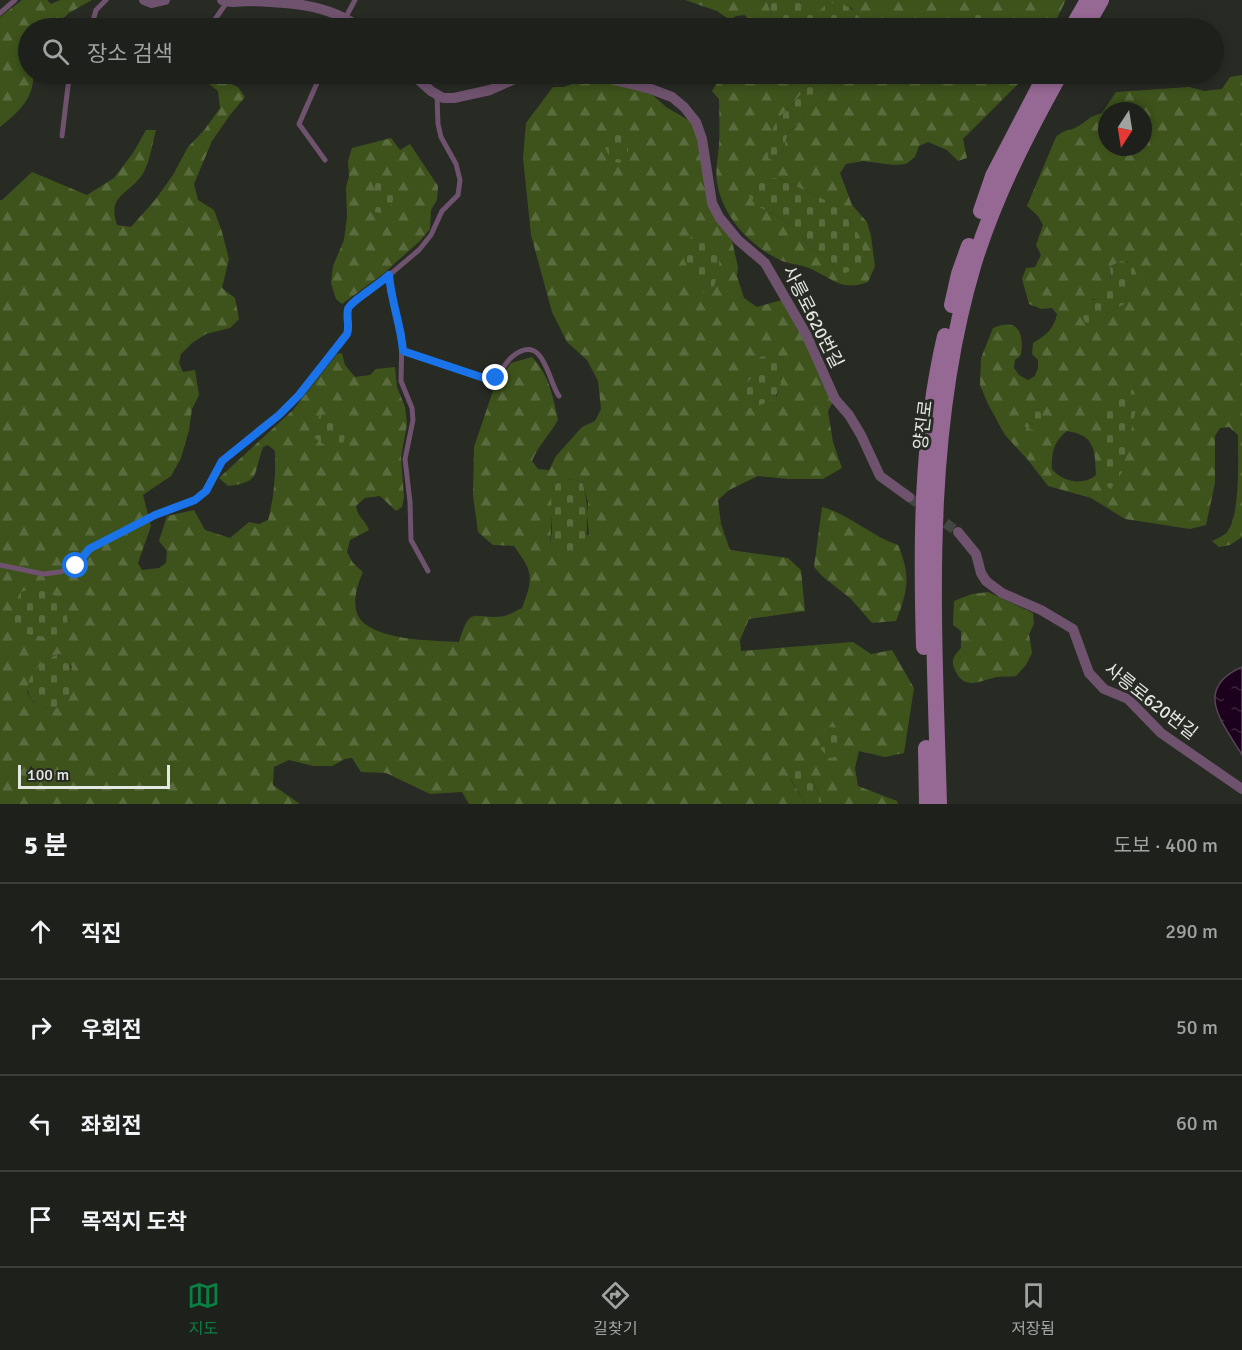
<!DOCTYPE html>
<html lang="ko">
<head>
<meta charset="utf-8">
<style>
	body { margin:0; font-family:Signika,"Noto Sans KR",sans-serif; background:#2b2d28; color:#f1f3f6 }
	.compass { position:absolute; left:1098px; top:102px; width:54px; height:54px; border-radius:50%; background:#1e201b; box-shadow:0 3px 9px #0003; rotate:192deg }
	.scale { position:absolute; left:18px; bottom:15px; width:152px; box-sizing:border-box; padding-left:6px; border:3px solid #e5e7e3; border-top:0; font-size:16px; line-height:21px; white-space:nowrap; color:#e5e7e3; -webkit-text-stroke:4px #282a24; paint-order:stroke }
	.stop { position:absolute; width:18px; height:18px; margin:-14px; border:4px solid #1a73e8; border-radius:50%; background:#fff }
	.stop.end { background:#1a73e8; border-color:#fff; box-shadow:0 2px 6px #0008 }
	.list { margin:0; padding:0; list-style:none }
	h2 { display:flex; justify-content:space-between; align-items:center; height:78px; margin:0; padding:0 24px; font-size:26px }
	h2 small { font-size:20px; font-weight:400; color:#a1a3a3 }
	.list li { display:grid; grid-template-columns:39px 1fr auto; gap:18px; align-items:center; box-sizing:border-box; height:96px; padding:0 24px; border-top:2px solid #3c3e3a }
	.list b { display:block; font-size:22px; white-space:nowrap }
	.list em { font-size:20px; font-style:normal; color:#a1a3a3 }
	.icon { flex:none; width:33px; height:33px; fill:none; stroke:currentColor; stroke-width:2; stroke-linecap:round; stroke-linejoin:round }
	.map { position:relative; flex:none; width:1242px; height:804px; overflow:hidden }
	.search { position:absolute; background:#1e201b; box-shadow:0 3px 9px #0003; left:18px; right:18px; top:18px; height:66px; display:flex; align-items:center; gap:15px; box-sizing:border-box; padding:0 21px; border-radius:33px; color:#a1a3a3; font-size:22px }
	.sheet { height:462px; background:#1e201b }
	nav { display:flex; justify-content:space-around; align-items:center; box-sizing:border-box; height:84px; border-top:2px solid #3c3e3a; background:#1e201b; font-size:16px; color:#a1a3a3 }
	nav a { display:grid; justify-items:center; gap:3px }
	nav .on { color:#0b8043 }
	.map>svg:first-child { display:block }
</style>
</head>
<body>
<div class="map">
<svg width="1242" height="804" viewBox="0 0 1242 804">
	<defs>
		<pattern id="forest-firs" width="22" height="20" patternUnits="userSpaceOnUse" patternTransform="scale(1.5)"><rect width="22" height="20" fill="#3e531c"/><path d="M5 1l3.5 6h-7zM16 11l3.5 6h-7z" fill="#5a6c3d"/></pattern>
		<pattern id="cemetery-stones" width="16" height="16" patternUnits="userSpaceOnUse" patternTransform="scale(1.5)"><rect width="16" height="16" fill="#3e531c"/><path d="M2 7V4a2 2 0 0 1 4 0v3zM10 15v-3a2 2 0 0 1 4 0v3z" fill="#5a6c3d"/></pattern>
		<pattern id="water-ripples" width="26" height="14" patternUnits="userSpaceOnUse" patternTransform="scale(1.5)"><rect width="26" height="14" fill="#1d001d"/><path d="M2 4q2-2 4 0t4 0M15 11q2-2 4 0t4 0" fill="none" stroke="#3e253e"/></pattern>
	</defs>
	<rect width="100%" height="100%" fill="#282a24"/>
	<path fill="url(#forest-firs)" fill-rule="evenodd" d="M22,0H47L51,4L60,0H92L69,13L53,28H28V74H33C35,98 17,113 0,127V17Z
		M685,0H761L767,2L771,13L767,22L759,24L755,28H749V22L745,15L736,16L730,20L717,11Z
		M801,0H1066L1052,28H990L986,16L954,20L948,28H860L861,23L852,8C832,1 829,3 814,17L800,5Z
		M208,74L238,87L245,97L230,115L212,141L194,184L198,200L214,210L222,232L229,259L222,288L235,298L239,319L230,328L206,334L192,343L181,354L179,363L183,372L195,370L199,395L192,409L189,430L181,458L171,476L143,495L151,526L138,563L142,570L159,568L166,563L167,551L159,541L167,516L194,510L205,530L230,538L249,522L259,524L268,520C274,499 276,473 275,451L268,445L263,447C253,475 261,482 228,486L219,478L293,410L337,354L342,353L345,365L355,377L370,375L376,369L395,367L397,387L405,407L407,424L401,457L404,497L402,507L396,511L380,496L365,498L356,506C358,518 365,520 369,530L350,540L347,552L353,563L363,572C356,587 349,612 365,624C385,640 434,641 459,642C471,602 474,621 504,616C510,615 517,610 522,608C534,576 533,573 514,546L493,545L478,532L473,495L474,447L493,391L511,363L532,357C549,375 553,396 558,420C550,434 538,446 532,461L538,469L549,470L556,456L582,427L595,421L601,409L598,381L587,360L567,342L552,312L531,235L523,158L526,123L553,87H564L585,79L647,90L666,107L695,124L717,215L732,241L738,267L737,276L744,298L757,307L782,300L808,342L834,400L828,411L833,442L842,468L823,479H789L758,476L729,490L718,500L721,524L730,550L788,558L801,570L805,611L749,619L740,640L741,651L853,642L871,654L892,650L914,688L904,753L885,757L859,751L855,768L858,786L897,801L898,804H820L822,802L811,776L790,779L806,804H469L462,792L430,794L386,773L361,772L352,758L345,759L332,766H313L289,760L274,767L273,785L300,804H0V200H2L32,172L87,195L114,178L133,153L146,130H156C152,144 150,163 142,175C128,195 107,195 117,225L131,227L155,200L173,175L188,147L205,129L220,108L218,91L204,80ZM782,377L777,396L743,386L751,379ZM567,479L582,481L588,502L587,515L589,535L550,545L552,513ZM60,654L72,667L47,709L33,702L27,692C36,673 38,659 60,654Z
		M723,74H820L778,119L782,154L788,133L836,83V77L831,74H1028L963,139L967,158L958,161L947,150L928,142L919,146L915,157L906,164L894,165L863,161L846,164L840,173L852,205L867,222L871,236L875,266L868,282C840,292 833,278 809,268C799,264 787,264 778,259C748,244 722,215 717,182C715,171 718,157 719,145C720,130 719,114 719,99L712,91ZM778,178L840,207L859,235L837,271L828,258L809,247L799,232L783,219L761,208Z
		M1242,75V537L1230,545L1219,547L1212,541C1216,539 1221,537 1225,534C1241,521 1238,456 1238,435L1229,427L1220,428L1215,436V483L1206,525L1190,529L1125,519L1091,498L1048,486L1028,460L1005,435L988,404L980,385L981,358L993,328C1019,317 1024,334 1021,355L1015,360L1014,368L1019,375L1028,380L1035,376L1038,368V360L1032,354L1033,343C1046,335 1054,329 1057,314L1052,308L1041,309L1029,304L1022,279L1026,268L1035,267L1041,255L1036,245L1043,225L1038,216L1027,206L1056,137C1066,128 1068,132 1077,127C1089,120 1088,117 1102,113L1116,92L1189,87L1204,91L1222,89L1230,77ZM1107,111H1143V147H1107ZM1121,261L1128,262L1125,304L1109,312L1102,322L1092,299L1097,300L1111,283L1110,267ZM1138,400L1129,433L1104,436L1105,422ZM1067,431C1095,435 1095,450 1096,475C1083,486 1062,482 1052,469C1051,453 1054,441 1067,431Z
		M391,138L400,150L410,144L438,186L437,200L431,210L430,229L420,241L383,274L342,304L336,299L331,283L333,266L344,240L347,217L346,187L349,176L348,161L352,148Z
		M822,507C849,514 871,536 898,545C911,576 908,590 896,621L872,623L851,599L822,576L814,567Z
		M988,592L1033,613L1034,624L1029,634L1032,653L1026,665L1016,676C1010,677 1003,676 997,677C982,680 965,691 956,672C950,661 953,657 961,648V631L953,625L954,601L972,594Z"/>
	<path fill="url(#cemetery-stones)" d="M761,0H801L800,5L814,16C818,13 823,6 828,4C843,0 864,12 860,28H806L807,25L799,23L793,28H755L759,24L767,22L771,13L767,2Z
		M976,8L986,16L990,28H948C955,18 963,10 976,8Z
		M820,74H831L836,77V83L788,133L782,154L774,161L768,158L773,128L778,119Z
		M616,129C627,134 628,140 628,151L620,163L611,161L605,147L607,135Z
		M763,178H778L840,207L859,235L863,250V263L846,273L837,271L828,258L809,247L799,232L783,219L761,208L749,196L753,183Z
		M375,182H384C397,191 395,198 388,212L382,213L374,212Z
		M701,233C725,247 721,266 713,289L704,293L690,272L681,253L690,238Z
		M1121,261C1131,262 1135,267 1137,277L1130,289L1126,291L1125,304L1109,312L1102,322L1086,324L1081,312V300H1097L1104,285L1111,282L1110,267Z
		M766,356L781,366C783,396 775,402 748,408L740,398L743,386L751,379L760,357Z
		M1125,389L1133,390L1138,400L1122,472L1111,489L1105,485C1100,468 1100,421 1109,405C1113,398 1119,393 1125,389Z
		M1036,411L1040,412L1046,419L1045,427L1038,432L1025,427L1027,416Z
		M330,414L343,421L346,432L343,444L326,446L315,438L314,426L320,415Z
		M567,479L582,481C586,495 587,501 587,515C586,537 591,544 571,558L552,554L550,545L552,530L551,489L559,482Z
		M33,588C40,591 50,592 56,597C63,603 66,608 67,617C72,644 32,636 18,632C11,616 12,607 21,592Z
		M60,654C72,666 77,674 72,691C62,727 10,702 34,672C42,662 48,657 60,654Z
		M830,727L839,728C846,739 847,756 830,758C820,751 817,743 822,731Z
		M802,767L811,776L822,802L820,804H806L790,778L796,770Z"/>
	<path fill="url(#water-ripples)" stroke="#594558" stroke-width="1.5" d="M1242,667V755C1223,723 1192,689 1242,667Z"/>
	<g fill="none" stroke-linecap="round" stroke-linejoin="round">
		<path stroke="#444641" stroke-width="10" stroke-dasharray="10 5" stroke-linecap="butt" d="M909,497L958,532"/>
		<path stroke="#6f526d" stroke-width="5" d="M0,13L15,0
			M91,28L96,10L106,0
			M209,28L227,2
			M340,28L355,0
			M321,74L299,124L325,160
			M62,136L68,86L72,74
			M389,275L390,291L402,333L401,381L412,408L413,420L405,459L410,502L411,540L428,571
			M403,351L487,379L496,378C502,371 506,361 513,356C544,332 548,381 559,396
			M0,565L43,574L60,572L76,566L89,549L155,515L195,499L205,491L222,461L279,415L299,395L347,334L349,328L348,311L351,303L368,293L419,250L431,235L442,211L458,195L460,180L456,164L441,137L438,124L437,95"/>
		<path stroke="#6f526d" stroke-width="10" d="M144,0L152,3L165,0
			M222,0C230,4 240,1 249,1C287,2 329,4 360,28
			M412,74L431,91L443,98H454L490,90L519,77L529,75L554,77L576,74
			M591,74L651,89L672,97L684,107L696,122L702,139L712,203L719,217L738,240L765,263L806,334L835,399L849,415L861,435L880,476L909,497
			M958,532L976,554L981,573L986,581L1002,593L1041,610L1073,629L1089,673L1104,689L1128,699L1161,733L1242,789"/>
		<path stroke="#966894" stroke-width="16" d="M1072,28L1088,0
			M1085,28L1101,0
			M981,211L993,176L1046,74
			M952,305L959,274L969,246
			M924,647C921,543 921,439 945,336
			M926,748L927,804
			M939,804C934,623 921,439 974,263C995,196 1026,135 1060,74"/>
	</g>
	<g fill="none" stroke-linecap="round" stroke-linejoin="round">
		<path stroke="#1a73e8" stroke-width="8" d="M76,566L89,549L155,515L195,500L206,491L222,461L279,415L299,395L347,334C350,325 346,318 348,309C350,302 381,283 389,275C391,301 401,325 403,351L487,379L496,378"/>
	</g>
	<g text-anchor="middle" stroke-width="6" stroke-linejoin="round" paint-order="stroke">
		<g font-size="18" fill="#e5e7e3" stroke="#282a24">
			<text transform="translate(813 317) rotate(63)" y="6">사릉로620번길</text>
			<text transform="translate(923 425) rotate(-83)" y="6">양진로</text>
			<text transform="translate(1151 701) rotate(38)" y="6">사릉로620번길</text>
		</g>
	</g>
</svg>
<svg class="compass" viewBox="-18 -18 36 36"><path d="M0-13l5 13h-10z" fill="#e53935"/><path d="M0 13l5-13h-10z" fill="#a1a3a3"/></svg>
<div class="scale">100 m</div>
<div class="stop" style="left:76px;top:566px"></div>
<div class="stop end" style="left:496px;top:378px"></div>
<div class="search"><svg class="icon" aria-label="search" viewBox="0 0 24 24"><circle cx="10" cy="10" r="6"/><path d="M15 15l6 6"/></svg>장소 검색</div>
</div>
<section class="sheet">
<h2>5 분<small>도보 · 400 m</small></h2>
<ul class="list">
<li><svg class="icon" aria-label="ahead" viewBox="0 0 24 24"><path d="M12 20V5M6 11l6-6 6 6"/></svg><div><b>직진</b></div><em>290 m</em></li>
<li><svg class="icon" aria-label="right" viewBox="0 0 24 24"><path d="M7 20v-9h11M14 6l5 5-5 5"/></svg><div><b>우회전</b></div><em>50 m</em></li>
<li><svg class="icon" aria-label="left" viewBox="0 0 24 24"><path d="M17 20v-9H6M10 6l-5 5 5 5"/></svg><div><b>좌회전</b></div><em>60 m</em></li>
<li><svg class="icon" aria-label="arrive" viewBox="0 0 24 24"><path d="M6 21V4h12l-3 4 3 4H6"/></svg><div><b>목적지 도착</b></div></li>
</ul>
</section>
<nav>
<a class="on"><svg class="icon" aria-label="map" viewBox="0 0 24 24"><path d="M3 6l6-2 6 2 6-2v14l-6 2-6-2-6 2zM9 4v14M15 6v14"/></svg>지도</a>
<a><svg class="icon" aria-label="directions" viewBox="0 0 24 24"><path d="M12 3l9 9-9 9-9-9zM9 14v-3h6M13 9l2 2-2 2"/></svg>길찾기</a>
<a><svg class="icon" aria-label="saved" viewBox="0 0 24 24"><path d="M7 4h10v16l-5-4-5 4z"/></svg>저장됨</a>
</nav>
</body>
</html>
